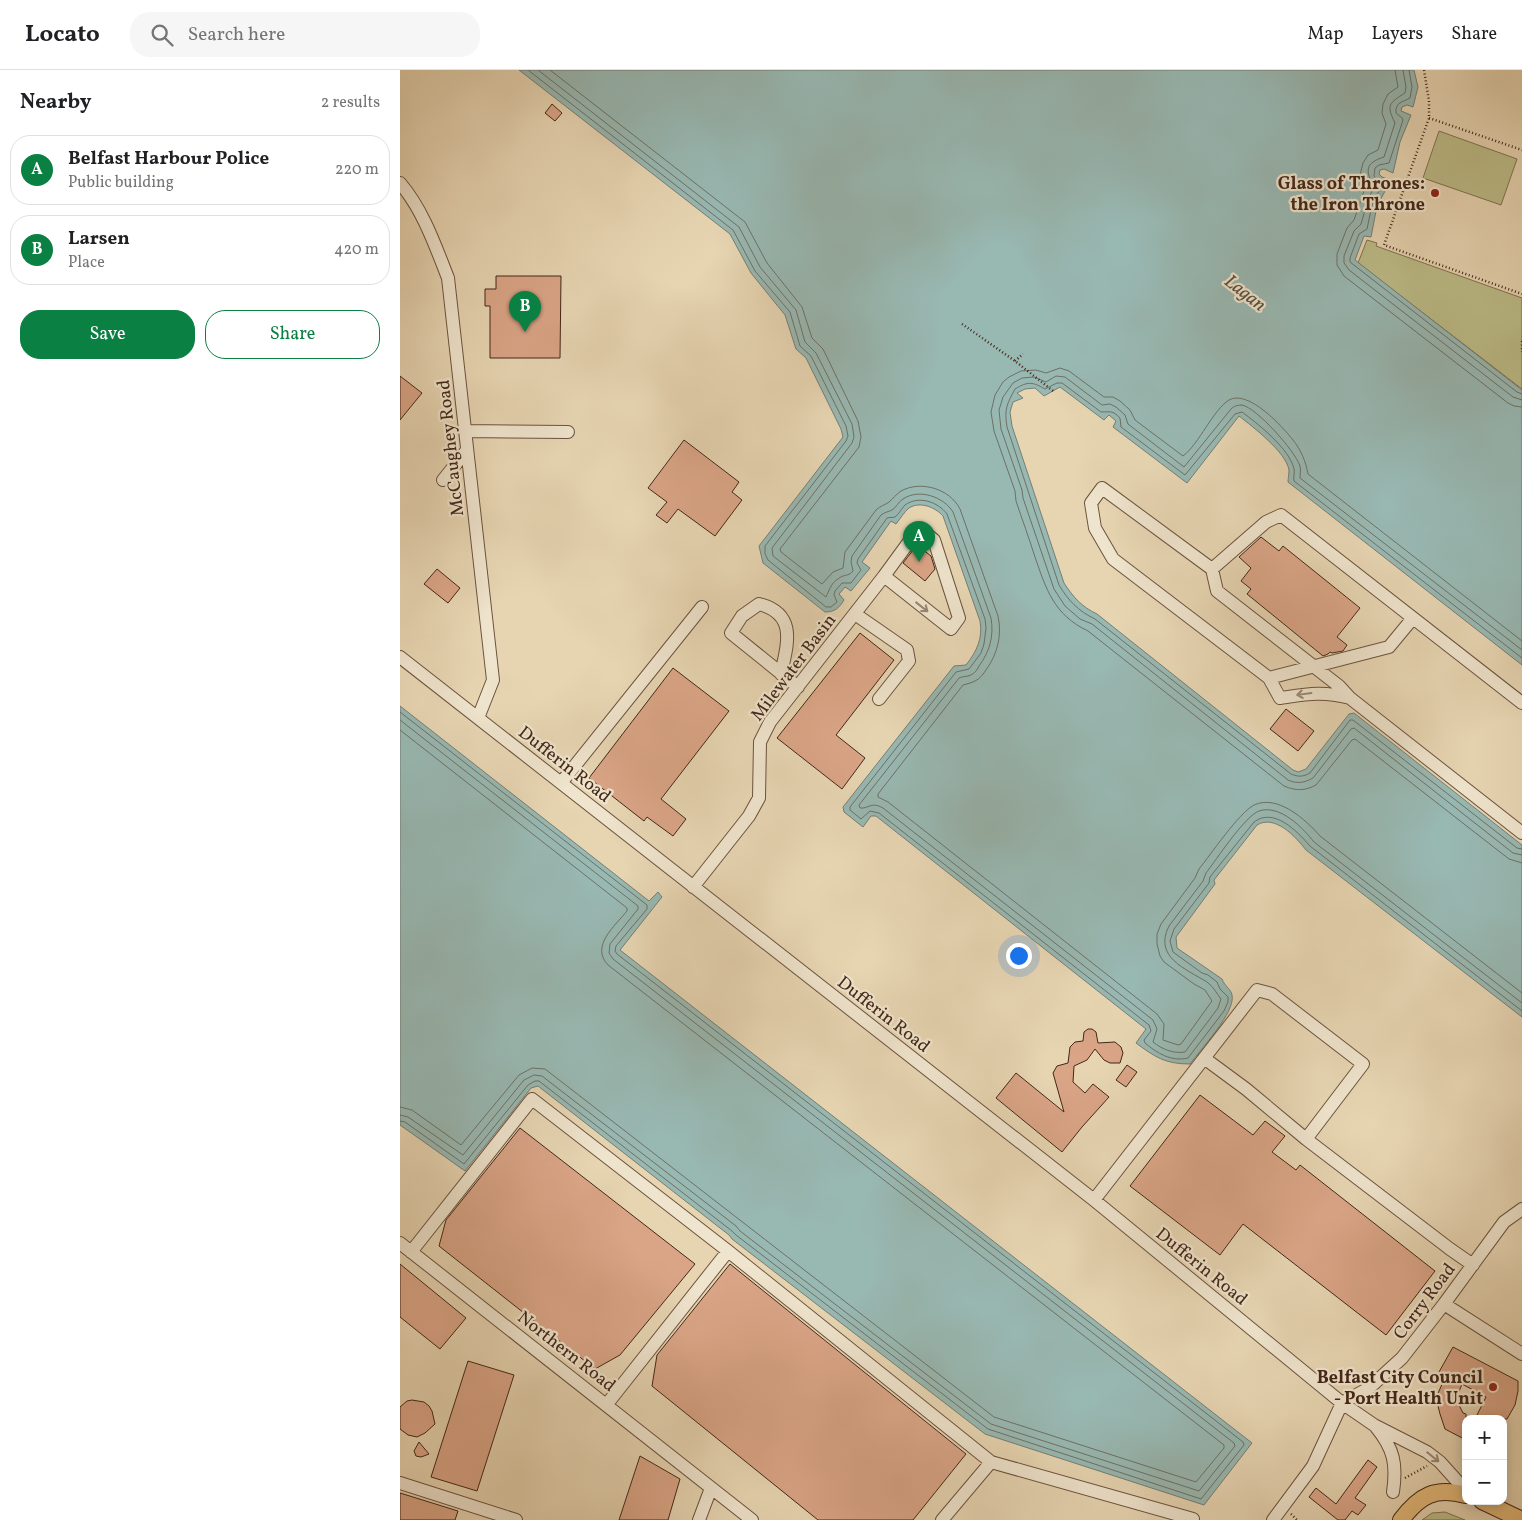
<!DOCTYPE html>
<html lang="en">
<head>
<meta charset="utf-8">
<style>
	body { margin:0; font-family:Vollkorn,serif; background:#f6f6f6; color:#202124 }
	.controls { position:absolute; right:15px; bottom:15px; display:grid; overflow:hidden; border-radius:10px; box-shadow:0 2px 12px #0003 }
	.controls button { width:45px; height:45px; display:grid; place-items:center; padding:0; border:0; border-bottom:1px solid #e0e0e0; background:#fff; color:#202124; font:25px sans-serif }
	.you { position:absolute; left:618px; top:885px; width:18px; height:18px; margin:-12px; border:4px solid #fff; border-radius:50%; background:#1a73e8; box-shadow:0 0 0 8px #1a73e833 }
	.badge { display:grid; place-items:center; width:32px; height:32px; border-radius:50%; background:#0b8043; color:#fff; font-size:16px; font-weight:700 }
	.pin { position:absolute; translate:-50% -41px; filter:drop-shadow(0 1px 2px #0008) }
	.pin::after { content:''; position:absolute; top:26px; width:18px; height:15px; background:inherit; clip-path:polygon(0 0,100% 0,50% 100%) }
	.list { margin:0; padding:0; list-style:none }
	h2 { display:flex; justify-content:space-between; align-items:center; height:65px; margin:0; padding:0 20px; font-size:21px }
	h2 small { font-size:16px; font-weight:400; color:#757577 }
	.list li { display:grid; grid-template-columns:32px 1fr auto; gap:15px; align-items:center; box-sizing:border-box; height:70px; margin:0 10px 10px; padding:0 10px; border:1px solid #e0e0e0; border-radius:20px }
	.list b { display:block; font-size:19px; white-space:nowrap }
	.list p { margin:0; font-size:16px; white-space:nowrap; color:#757577 }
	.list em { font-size:16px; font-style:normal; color:#757577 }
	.actions { display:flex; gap:10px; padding:15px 20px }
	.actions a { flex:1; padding:11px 0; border:1px solid #0b8043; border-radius:20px; text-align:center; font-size:18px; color:#0b8043 }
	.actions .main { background:#0b8043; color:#fff }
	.icon { flex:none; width:28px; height:28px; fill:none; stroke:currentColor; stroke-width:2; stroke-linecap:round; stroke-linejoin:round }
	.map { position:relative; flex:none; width:1122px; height:1450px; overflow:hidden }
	header { display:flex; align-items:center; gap:30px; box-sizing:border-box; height:70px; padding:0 25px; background:#fff; border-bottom:1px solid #e0e0e0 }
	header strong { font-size:24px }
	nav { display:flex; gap:28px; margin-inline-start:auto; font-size:18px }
	.search { width:350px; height:45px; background:#f6f6f6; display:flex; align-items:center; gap:12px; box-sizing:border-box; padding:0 18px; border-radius:20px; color:#757577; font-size:19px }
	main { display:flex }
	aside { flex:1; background:#fff }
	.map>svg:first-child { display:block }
</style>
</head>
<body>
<header>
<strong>Locato</strong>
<div class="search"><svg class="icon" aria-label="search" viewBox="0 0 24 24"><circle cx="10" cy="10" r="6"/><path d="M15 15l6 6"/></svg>Search here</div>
<nav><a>Map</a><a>Layers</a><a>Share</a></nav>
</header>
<main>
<aside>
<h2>Nearby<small>2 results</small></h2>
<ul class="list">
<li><span class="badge">A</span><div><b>Belfast Harbour Police</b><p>Public building</p></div><em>220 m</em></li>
<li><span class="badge">B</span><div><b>Larsen</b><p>Place</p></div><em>420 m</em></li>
</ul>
<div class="actions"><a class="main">Save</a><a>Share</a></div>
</aside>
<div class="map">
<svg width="1122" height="1450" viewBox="0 0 1122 1450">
	<rect width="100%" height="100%" fill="#e7d5b2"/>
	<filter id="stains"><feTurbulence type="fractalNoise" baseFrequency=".004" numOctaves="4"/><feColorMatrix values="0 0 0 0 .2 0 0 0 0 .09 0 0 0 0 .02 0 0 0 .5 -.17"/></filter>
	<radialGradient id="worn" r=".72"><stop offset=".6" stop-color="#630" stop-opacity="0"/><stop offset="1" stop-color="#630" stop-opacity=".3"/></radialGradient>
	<path fill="#bcbc88" stroke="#807250" d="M1039,61L1117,89L1101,135L1023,108Z
		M967,170L977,173L976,176L1122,228V319L958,193Z
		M1045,1442L1065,1450H1022L1032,1443Z"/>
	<path fill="#98b8b2" stroke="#767e74" d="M119,0H1014L1018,17L1013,37L1007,35L1002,37L1001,41L1011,45L1000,72L993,103L984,99L980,100L979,104L982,107L991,110L977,136L971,167L964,166L955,190L1122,320V595L888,412C888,409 889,404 889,400C886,382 853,357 839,346L787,413L713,357L716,351L709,345L704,350L660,317L644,326L635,318L625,319L617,323L623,328L613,332L610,342L612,356L664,513C673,527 682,537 697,544L893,700L898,702L906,699L949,644L954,643L1122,775V947L906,780C896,767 875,744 857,755L814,810L815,814L776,867L777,878L822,909C825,917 831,919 832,925C836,942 800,980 790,994C765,994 755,987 736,973L746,959L476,746H471L463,757L444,742L443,737L554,596L566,595C577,581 583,568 580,551L543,446C535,437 520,431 509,438C504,442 500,449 496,454L491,451L462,492L470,498L451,521L445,517L439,524L444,530C439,538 435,542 425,542L363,493L359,476L443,367L441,359L406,288L396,279L385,245L351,203L330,164Z
		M0,636L249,831L258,822L262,827L220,880L852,1373L804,1435L585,1364L332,1169L329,1165L138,1016L131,1018L65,1101L0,1055Z"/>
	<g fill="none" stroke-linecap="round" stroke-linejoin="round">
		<path stroke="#6e7065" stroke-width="1" d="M128,0L333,160L355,201L390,242L400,276L411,286L446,356L448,366L446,371L365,476V484L368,490L426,537H431L437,532L434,525L435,521L442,513H451L461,500L457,493L458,489L487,448C490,447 492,448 495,447C498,445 502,438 505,435C519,425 538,432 547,444L585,549L586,558L584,574L581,583L569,599L556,602L450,737V740L461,749L470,741L479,743L749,955L751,961L744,970L745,973C757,983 771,992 788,988L824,941L828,932V927L820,919L817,912L808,905L802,903L773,882L770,871L774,859L809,813L810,807L854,752C874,737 897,761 910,776L1122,941
			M138,0L339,157L360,197L396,240L405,272L416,283L452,354L454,367L452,373L372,478L373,486L426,527C429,521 431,513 438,509C443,504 448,507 453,501L451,492L452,486L481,445C485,442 488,442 492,440C496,438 499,431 503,429C519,418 544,427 553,442L591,548C594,566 590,581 579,596C577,600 575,603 571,605C567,607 563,606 559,608L459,735L460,738C469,739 471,731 483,738L753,950L757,959L753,972C762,979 773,984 785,982L818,938L821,929C817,924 813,916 807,912C786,899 753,887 769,856L803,811L806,803C816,790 845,746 859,741C880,734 903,758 914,772L1122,933
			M150,0L345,152L367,193L402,237L412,268L423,279L458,351L461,367L459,377L380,479L381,482L422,514L433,502L443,498L445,482L476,440C480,436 485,435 489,432C493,429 496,424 501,421C521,410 550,419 560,439L598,546C602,565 598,583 586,600C583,604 580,609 575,611C571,613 567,614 563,615L478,724V727L488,732L757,944L764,954L763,970L778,975L781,974L812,931L805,920L794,914L764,892L760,886L757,874V864L761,854L795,808L799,799C811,784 839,743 854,735C878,724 906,750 920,766L1122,923
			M995,0L998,17L988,24L983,34L982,43L986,54L978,80L968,85L963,93L960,105L965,118L954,150L947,158L937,184V195L944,206L1108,333L1114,336L1122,337
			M1003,0L1006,17L1005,23C989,33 986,35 995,53L984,87C965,93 965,101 974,116L967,133L961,154L954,161L944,186V193L949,200L1113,327L1122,330
			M1009,0L1012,17L1010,28C1003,32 995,32 996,43L1002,48L1003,50L989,93L979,95L975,98L974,106L982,115L972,135L967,159L959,164L950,188V192L1117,322L1122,324
			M1122,571L908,404C906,392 901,380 893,370C882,356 848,319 829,330C813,340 799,374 783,386L735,350L730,340L720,331L713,327H704L669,301L660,298L646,303L636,300L621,301L609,307L603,312L595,325L591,342L594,361L615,421L616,431C622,449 629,468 635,487C646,519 654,545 688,561L884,716C896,721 905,721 916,715L952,670L955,669L1109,789L1122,793
			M1122,580L900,408C900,404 901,400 900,396C895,381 857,338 842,335C837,335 834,336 831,339L784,397L728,354L725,345L716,337L710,334L702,335L665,307L656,306L646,312L634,307L622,308L613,313L603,327L599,340L601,359L622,420L623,428L654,519L665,536L680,549L692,554L888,710C897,714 904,713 913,708L951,659L954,658L1113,783L1122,785
			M1122,588L894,411C893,407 895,403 894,399C890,379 857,353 842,342L835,344L785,405L721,357L720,348C712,340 711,342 701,342L662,313H657L645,319C633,312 628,311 615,319C607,334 604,339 607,357L659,515C668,530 678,541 695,549L891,704C898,707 903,707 910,703L950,650H953L1117,778L1122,779
			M0,642L247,835V839L216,876L215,881L217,884L843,1372L844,1375L801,1429L588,1359L336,1165L332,1161L139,1011H135L128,1015L64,1094L5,1052L0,1051
			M0,650L238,836V839L210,874L209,883L213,889L834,1373L835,1376L799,1421L591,1354L340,1161L336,1156L142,1006L134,1005L124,1010L63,1085L8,1047L0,1045
			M0,660L227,838V841C215,856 190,876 208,895L824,1375V1378L796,1412L594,1347L145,999L132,998L119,1005L61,1075L12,1040L0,1037"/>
	</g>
	<path fill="#daa587" stroke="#432718" d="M152,34L162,43L155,51L145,43Z
		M96,206H161L160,288H90V236H85V219H96Z
		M0,306L22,323L0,350Z
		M284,370L339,412L332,422L342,430L315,466L278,439L267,453L256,445L267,432L248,418Z
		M861,467L879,481L883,476L960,538L937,567L947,575L943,581L932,583L930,582L928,584L923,586L847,524L851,519L841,511L851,498L839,487Z
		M517,475L531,486L535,499L525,511L503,493Z
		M37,499L60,518L48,533L24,514Z
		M460,563L494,590L436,665L465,688L442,719L377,668Z
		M273,598L329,641L261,729L286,749L273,766L247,747L244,751L189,708Z
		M886,639L914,661L898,681L870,659Z
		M688,959H692L696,962L698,973L715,972L721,977L723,983L720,993H710L704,990L695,979L687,990L674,996L673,1012L685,1023L693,1014L709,1027L682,1057L662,1082L596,1028L616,1003L664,1042L653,1003L657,996L668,993L670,977L675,972L683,971L684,962Z
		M727,995L737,1002L726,1017L716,1010Z
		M800,1025L853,1065L865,1051L885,1066L872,1082L896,1100L900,1095L1035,1201L986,1265L843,1154L820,1185L730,1116Z
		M120,1058L295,1194L220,1285L195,1299L39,1176L46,1150Z
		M0,1194L66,1248L40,1279L0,1247Z
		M330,1194L566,1384L513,1450H418L252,1316L257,1285Z
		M1053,1277L1118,1311V1321L1115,1335L1107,1349H1075L1086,1327L1062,1314L1056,1329L1063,1343L1066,1344V1370L1045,1359L1040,1344L1036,1328L1046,1305L1039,1302Z
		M68,1291L114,1305L77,1421L31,1407Z
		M12,1330L24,1332L29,1336L32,1341L35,1354L25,1363L17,1367L8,1365L0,1359V1337L7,1331Z
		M19,1372L29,1384L21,1387L16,1386L14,1381Z
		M240,1386L280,1409L268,1450H219Z
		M968,1390L977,1397L955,1428L966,1435L958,1445L952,1441L945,1450H938L909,1427L916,1418L936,1434Z
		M0,1423L58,1441L55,1450H0Z"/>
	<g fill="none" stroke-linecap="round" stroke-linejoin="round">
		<defs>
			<path id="minor" d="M0,113C23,140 35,175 48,208L93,610L78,648
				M66,361L168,362
				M43,410L67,380
				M812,499L866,452L881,445L1122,633
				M455,544L507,580L509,591L479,629
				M1013,548L989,577L869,608L713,489L695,458L691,433L702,418L812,499L817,521L939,616L950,628L1122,763
				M0,587L694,1130L942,1333L974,1355L1027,1382L1040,1392L1066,1421
				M381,604C387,575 398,544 359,534L342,546L331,563L398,617
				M869,608L880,628C908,624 922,621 950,628
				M161,713L302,537
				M293,817L349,746L359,728L360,672L370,652L484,506L514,465L522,460L534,470L559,548L551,559L484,506
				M804,988L846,1019L906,1069
				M694,1130L857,920L872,924L963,994L906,1069L1050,1179L1073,1195
				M0,1173L352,1450
				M11,1182L132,1029L328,1181L591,1392
				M1044,1234L1122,1284
				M942,1333L969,1318L1002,1288L1044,1234L1104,1152L1122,1139
				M207,1334L328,1181
				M976,1357C994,1379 997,1394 993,1422
				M0,1413L116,1450
				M299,1450L311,1418
				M542,1450L591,1392L793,1449
				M873,1450L913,1396L942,1333"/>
			<path id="major" d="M1082,1431L1122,1450
				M1001,1450C1020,1425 1035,1417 1066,1425"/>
		</defs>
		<use href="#minor" stroke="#6c523e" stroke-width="14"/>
		<use href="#major" stroke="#432718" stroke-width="18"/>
		<path stroke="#432718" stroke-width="2.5" stroke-dasharray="1 2.5" stroke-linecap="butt" d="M1024,0L1029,31V48L984,175L1122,224
			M1029,48L1122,80
			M562,254L615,291L653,321
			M1122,271V282
			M615,291L623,284
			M1005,1408L1027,1396
			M891,1444L897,1450"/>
		<use href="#minor" stroke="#efe4cd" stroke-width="12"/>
		<use href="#major" stroke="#e4ba79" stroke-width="16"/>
	</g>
	<defs><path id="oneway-shaft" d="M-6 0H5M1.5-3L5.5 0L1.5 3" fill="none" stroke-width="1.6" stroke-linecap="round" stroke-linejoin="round" transform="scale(1.25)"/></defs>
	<g stroke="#998672">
		<use href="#oneway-shaft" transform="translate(522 537) rotate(38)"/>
		<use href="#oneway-shaft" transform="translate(904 624) rotate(172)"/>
		<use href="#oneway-shaft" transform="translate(1033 1387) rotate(39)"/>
	</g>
	<g fill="#8f2418" stroke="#efe4cd" stroke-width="2">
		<circle cx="1035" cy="123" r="5"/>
		<circle cx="1093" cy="1317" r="5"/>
	</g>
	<g text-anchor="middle" stroke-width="4.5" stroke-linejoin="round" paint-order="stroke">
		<g font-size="18" font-weight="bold" fill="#432718" stroke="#efe4cd" text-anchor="end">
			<text x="1025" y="119">Glass of Thrones:<tspan x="1025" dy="21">the Iron Throne</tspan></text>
			<text x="1083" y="1313">Belfast City Council<tspan x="1083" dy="21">- Port Health Unit</tspan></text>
		</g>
		<g font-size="18" fill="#432718" stroke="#efe4cd">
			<text transform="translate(50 378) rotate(-96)" y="6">McCaughey Road</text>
			<text transform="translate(393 597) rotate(-53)" y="6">Milewater Basin</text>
			<text transform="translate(165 694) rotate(38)" y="6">Dufferin Road</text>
			<text transform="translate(484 944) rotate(38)" y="6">Dufferin Road</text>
			<text transform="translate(802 1196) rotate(39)" y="6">Dufferin Road</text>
			<text transform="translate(1024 1231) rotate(-53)" y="6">Corry Road</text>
			<text transform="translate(167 1281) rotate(38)" y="6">Northern Road</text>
		</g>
		<g font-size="19" font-style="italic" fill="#584b3e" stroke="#efe4cd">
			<text transform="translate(846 222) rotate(38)" y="7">Lagan</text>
		</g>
	</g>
	<rect width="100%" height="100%" filter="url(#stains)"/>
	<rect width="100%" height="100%" fill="url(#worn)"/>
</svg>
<div class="controls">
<button>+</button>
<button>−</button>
</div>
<div class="you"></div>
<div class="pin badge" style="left:519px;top:492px">A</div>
<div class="pin badge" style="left:125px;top:262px">B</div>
</div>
</main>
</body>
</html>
